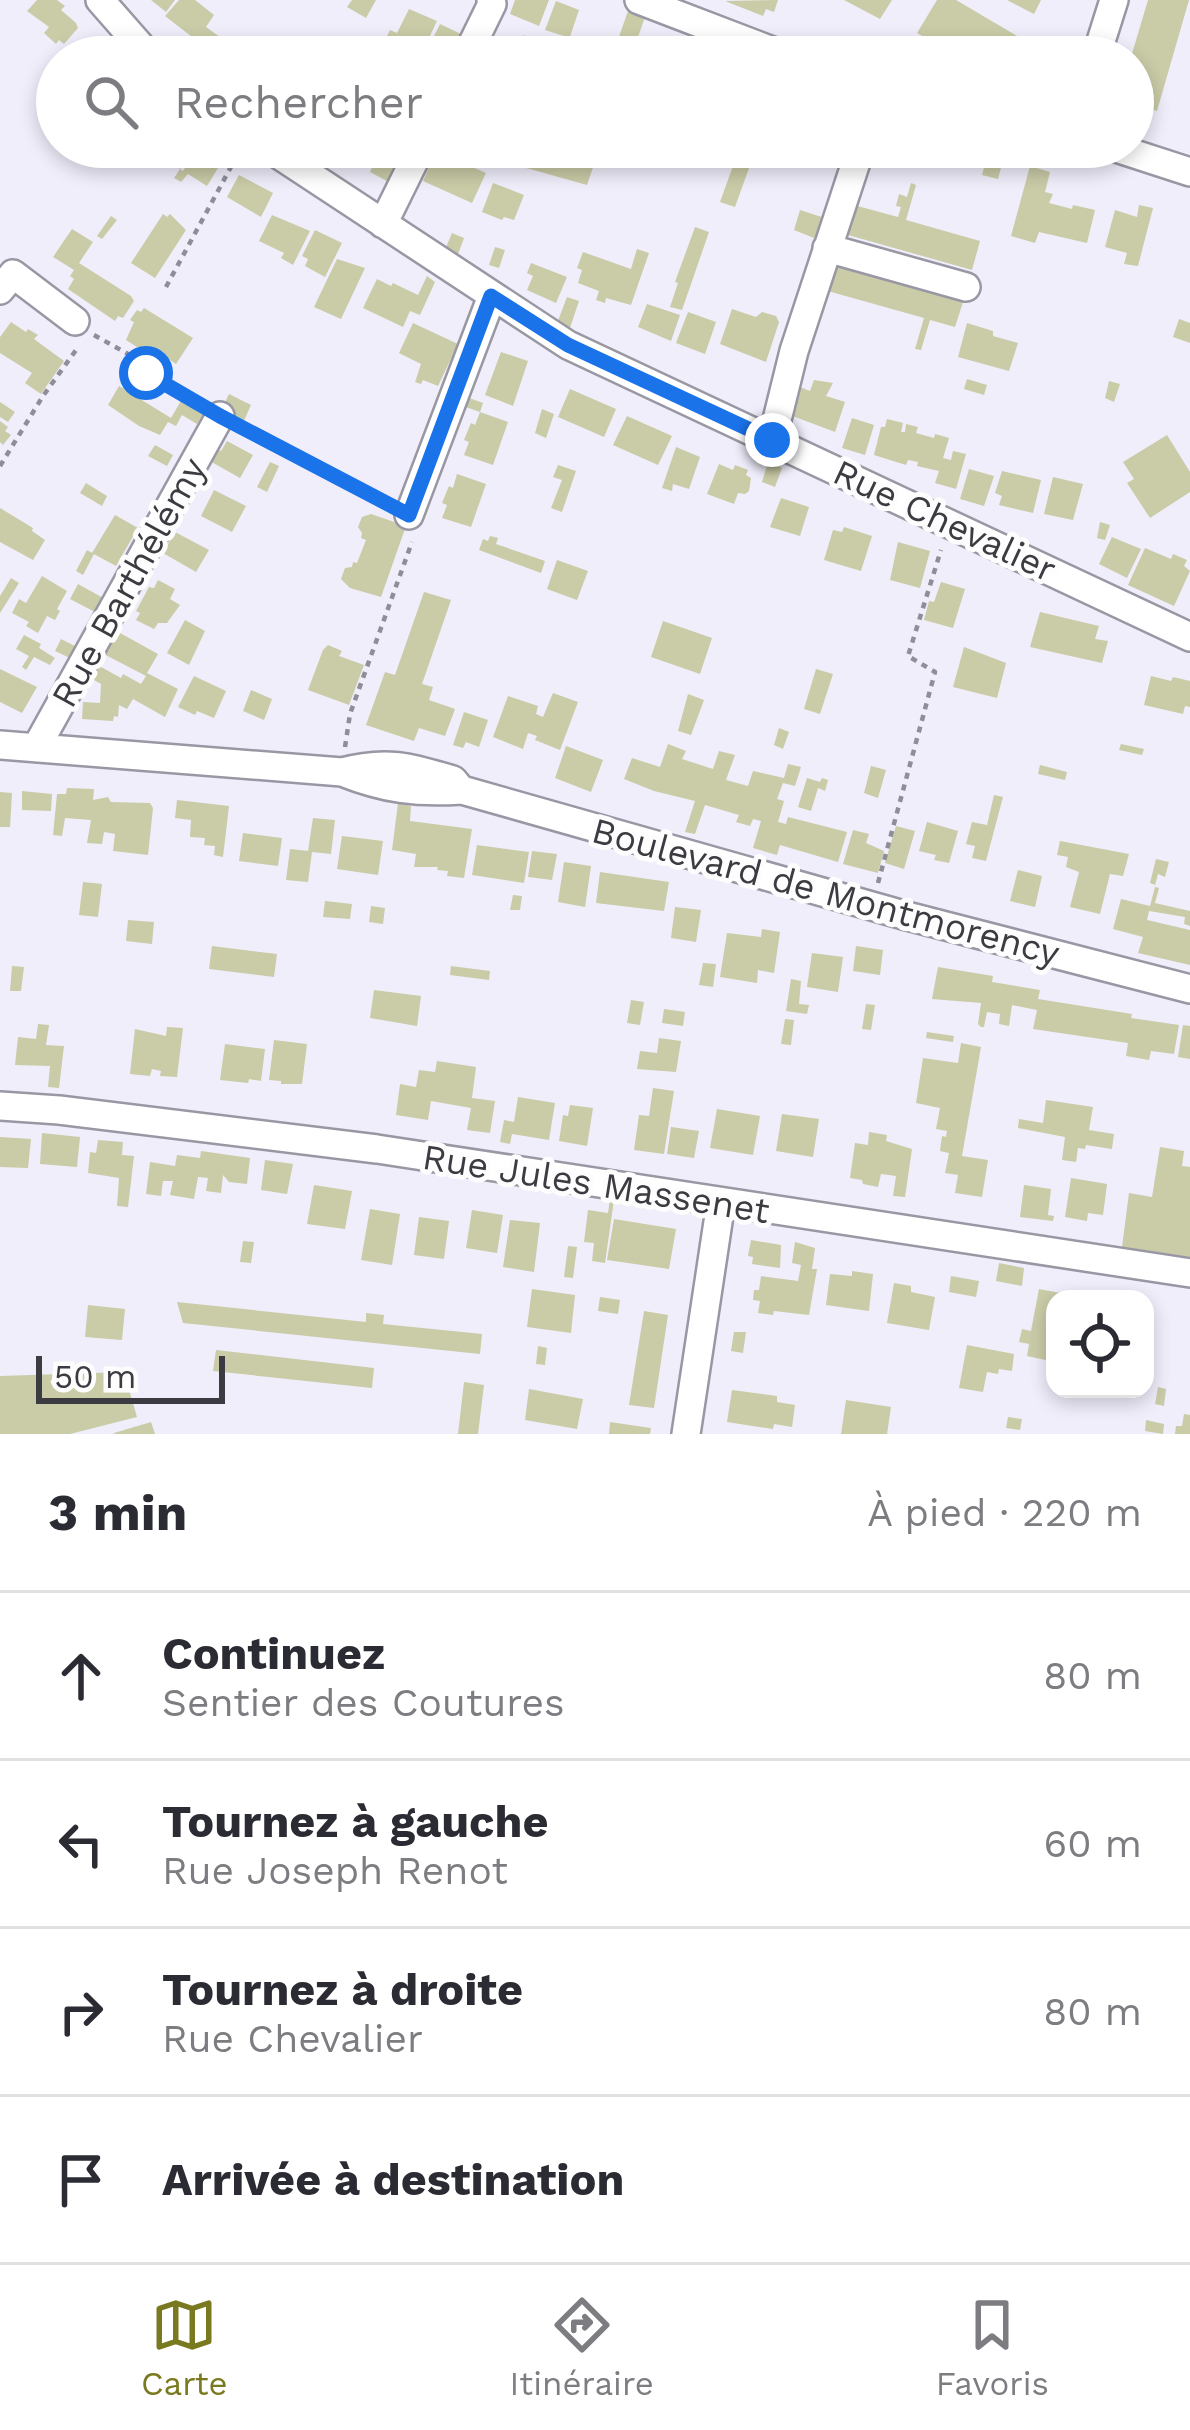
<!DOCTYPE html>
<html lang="fr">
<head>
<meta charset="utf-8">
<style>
	body { margin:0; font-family:"Work Sans",sans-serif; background:#f7f7f7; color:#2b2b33 }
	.controls { position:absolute; right:36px; bottom:36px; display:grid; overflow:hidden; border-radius:24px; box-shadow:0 6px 18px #0003 }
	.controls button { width:108px; height:108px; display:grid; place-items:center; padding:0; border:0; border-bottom:3px solid #e1e1e2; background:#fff; color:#2b2b33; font:60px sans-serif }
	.scale { position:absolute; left:36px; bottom:30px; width:189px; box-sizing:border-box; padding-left:12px; border:6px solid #3c3b41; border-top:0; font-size:33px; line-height:42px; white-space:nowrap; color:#3c3b41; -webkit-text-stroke:9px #fdfdfd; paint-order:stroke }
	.stop { position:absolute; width:36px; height:36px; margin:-27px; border:9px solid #1a73e8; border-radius:50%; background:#fff }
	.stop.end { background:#1a73e8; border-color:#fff; box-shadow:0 3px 12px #0008 }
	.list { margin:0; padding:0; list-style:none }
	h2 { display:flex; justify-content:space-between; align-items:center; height:156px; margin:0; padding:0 48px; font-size:51px }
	h2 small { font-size:39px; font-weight:400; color:#7c7c81 }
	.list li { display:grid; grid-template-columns:78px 1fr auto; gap:36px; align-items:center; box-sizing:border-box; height:168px; padding:0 48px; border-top:3px solid #e1e1e2 }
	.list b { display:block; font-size:45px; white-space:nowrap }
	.list p { margin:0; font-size:39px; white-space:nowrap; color:#7c7c81 }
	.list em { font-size:39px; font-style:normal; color:#7c7c81 }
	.icon { flex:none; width:66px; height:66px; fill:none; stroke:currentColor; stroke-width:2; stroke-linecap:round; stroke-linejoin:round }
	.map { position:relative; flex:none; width:1190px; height:1434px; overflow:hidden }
	.search { position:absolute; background:#fff; box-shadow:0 6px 18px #0003; left:36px; right:36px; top:36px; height:132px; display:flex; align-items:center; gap:30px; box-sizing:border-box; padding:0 42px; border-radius:66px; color:#7c7c81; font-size:45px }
	.sheet { height:828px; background:#fff }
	nav { display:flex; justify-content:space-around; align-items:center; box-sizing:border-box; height:168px; border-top:3px solid #e1e1e2; background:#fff; font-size:33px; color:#7c7c81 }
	nav a { display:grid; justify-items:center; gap:6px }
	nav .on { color:#797920 }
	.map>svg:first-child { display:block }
</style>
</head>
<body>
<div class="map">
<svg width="1190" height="1434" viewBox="0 0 1190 1434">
	<rect width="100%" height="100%" fill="#f0eefb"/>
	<path fill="#cacba7" d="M37,0H57L65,6L61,10L76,23L78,28L64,44L59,40L56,44L44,33L49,27L27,11Z
		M151,0H175L166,12Z
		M179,0H195L214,15L206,27L224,40L213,57H201L190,49L196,40L165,16Z
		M352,0H376L366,18L347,7Z
		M515,0H549L539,26L510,14Z
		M778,0L774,12L766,9L763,16L725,1Z
		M844,0H892L880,19Z
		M937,0H956L1053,57H957L917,33Z
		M1007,0H1041L1034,14Z
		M1148,0H1189L1157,111L1133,105L1131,57Z
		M556,1L579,10L563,57H552L557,43L561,44L564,36L545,30Z
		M409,9L437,21L420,57H377L390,30L397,33Z
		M628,11L645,17L637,40L641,42L636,57H579L585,39L615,48Z
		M440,24L463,35L452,57L429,46Z
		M524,35L531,48L528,57H521L512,42Z
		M698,37L710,42L705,57H663L667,43L692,52Z
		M254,38L265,47L258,57H219L231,41L247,48Z
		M830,41L842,45L840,55L827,52Z
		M163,147H194L180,169L158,154Z
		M198,147L223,160L207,186L188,174L181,182L174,178L180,169L183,171Z
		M381,147H394L411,154L396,186L370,172Z
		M495,147H518L516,153L528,157L532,147H548L578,158L582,147H600L587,185L512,164L515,155Z
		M689,147H728L723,159Z
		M951,147H965L962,159L948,155Z
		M436,151L486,173L472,203L423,181Z
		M738,152L753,157L735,207L720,202Z
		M988,152L1004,156L998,179L982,175Z
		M1030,166L1050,172L1045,192L1053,194L1049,203L1072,209L1073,205L1095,210L1087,243L1039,232L1035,243L1011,236Z
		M239,175L273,193L261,217L227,197Z
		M493,183L524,195L514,220L504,217L502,220L482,212Z
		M911,183L916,185L906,220L980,241L972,270L841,233L850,204L898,217L901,207L896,206L899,194L907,197Z
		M1139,205L1153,208L1138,266L1124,264L1127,253L1105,247L1115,210L1137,217Z
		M800,210L831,220L824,242L794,230Z
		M163,214L167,217L170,214L186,230L155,278L131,263Z
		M272,215L310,231L293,265L281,258L284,253L259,241Z
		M111,216L117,220L102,239L97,236Z
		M695,227L709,232L682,310L670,307L678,283L675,282Z
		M72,229L93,242L79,263L131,296L134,301L123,318L118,316L115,321L68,289L74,279L70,276L74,270L53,257Z
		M315,230L342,243L325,277L305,266L308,259L302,256Z
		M452,233L464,238L456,260L444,252Z
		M495,247L505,250L499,268L489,265Z
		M637,249L649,253L631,305L606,298L605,303L596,300L599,291L578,283L582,270L577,268L583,252L631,269Z
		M337,259L365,268L341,319L314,307Z
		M832,262L964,299L955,327L930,320L921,350L915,349L924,318L824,290Z
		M531,263L567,277L556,303L527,290L533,276L527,273Z
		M427,276L435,282L420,315L410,311L403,327L363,308L377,279L391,286L393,283L418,295Z
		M567,297L579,301L568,334L556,326Z
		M647,304L680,315L671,341L638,327Z
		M144,308L193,338L176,364L152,348L148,354L126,340L134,322L130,320L137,310L141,312Z
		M732,309L756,317L762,312L776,316L779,322L766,362L720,344Z
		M688,312L716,322L705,354L676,343Z
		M1179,319L1190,323V343L1173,337Z
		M11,322L26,332L28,329L38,335L34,339L64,361L41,394L25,383L32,373L0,353V337Z
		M413,323L458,344L438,386L423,380L421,384L415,382L421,364L399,353Z
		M967,323L993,331V336L1018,343L1009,371L958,357Z
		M501,352L528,361L513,406L485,395Z
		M967,379L987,385L984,395L964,389Z
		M814,380L833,383L826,396L845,402L835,432L790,415L800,387L810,391Z
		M1109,381L1120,384L1114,402L1105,398Z
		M119,386L171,418L182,399L204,412L197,424L182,415L176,426L168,422L160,435L139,426L108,405Z
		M570,389L616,409L604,437L558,417Z
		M229,394L251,405L243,423L221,411Z
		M464,396L483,403L480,412L508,422L493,465L464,455L469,442L464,440L471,423L475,425L480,412L460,405Z
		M0,402L15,412L8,422L0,417Z
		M542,409L554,414L546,438L535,433Z
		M627,416L672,436L658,465L613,445Z
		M852,418L874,425L865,455L842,448Z
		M887,419L903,423L901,432H905L906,424L918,427L916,433L934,438L935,434L949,438L943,458L951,460L953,451L966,454L956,489L935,483L939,471L917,466L918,462L908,460L906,465L874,455L881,427H885Z
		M0,421L8,427L5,431L11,435L3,445L0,442Z
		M1167,435L1190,472V492L1150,518L1127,483L1134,479L1123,462Z
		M227,441L253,455L240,478L208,460L215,448L221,451Z
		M155,445L173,455L167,466L148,456Z
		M676,447L700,457L689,489L673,484L672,491L662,488Z
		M270,462L279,466L267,492L257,487Z
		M768,462L782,468L775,487L762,482Z
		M719,464L733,470L735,465L748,470L746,475L751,478L749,491L745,494L738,493L734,504L707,494Z
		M558,465L576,471L562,512L551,508L562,480L553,477Z
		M969,469L994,476L984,506L960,499Z
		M1002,471L1041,480L1033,513L999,505L1002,496L995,493Z
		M457,474L486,484L471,527L442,518L447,505L442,503L449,486L453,488Z
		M1053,477L1083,484L1073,520L1044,514Z
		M86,483L107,496L102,506L80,493Z
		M214,490L246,506L232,532L201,516Z
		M781,498L809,507L800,536L770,527Z
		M0,508L33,528L32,531L45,540L33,560L0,542Z
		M371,514L406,526L381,597L350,588L341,579L345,568L352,567L353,562L357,563L366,540L361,538L362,533L358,527L362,517Z
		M115,515L138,528L116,566L92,553Z
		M1100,522L1110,525L1105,540L1097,538Z
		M844,527L872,536L861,571L824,560L833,530L842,532Z
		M175,532L209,550L196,572L163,553Z
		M490,536L498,538L496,544L545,561L541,573L479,550L483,539L488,541Z
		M1112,537L1141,549L1127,578L1099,564Z
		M898,542L930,551L920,588L890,580Z
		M1145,548L1171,559L1173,554L1187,560L1184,566L1190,571L1174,606L1128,585Z
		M87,550L94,554L83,575L76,571Z
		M557,560L588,571L577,600L547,589Z
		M42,576L67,591L57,609L60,611L55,620L47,616L38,633L26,626L29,622L12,613L19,599L26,603Z
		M11,578L19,583L0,613V596Z
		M158,580L175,589L170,599L180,605L167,623H158L154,629L136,620L140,613L136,611L149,587L154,588Z
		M941,582L965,589L953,628L924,620L929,601L934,602Z
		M78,584L105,599L97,613L70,599Z
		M424,592L451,600L422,684L433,687L429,700L455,709L445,736L419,728L414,741L366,725L385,672L395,675Z
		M1040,612L1099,626L1095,639L1108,641L1102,663L1030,647Z
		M185,620L205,631L189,665L167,653Z
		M663,621L712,638L700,674L651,657Z
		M111,628L158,654L147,673L178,689L165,717L133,699L127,709L119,705L118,717L114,716L113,721L82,719L83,702L100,703L101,684L85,675L92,662L121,678L123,674L141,684L146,676L98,651Z
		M24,635L41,644L39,648L55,658L50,665L34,657L26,670L22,667L29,656L16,649Z
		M61,639L79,648L72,659L55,651Z
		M328,645L342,651L339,656L364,665L349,705L308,690L323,650Z
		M964,647L1006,663L997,698L953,687Z
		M0,669L37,687L22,713L0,702Z
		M816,669L833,674L820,714L804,709Z
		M194,676L226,691L214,718L197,711L195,715L178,707Z
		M1151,676L1171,681L1173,677L1190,681V707L1185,706L1183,714L1144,705Z
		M251,690L272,699L264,720L243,711Z
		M553,693L578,702L560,750L535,740L537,736L528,733L523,749L493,737L508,696L538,706L536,714L543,717Z
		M688,694L704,700L691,735L678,731Z
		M464,712L488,720L479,747L466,742L463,748L453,745Z
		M779,728L789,732L783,749L774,745Z
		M668,744L686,751L682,759L713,769L719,751L735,755L726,780L748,786L753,771L784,778L788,764L801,767L795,786L783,783L777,799L784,801L778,822L786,824L788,817L847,832L838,862L780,845L777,855L753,848L761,821L753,819L750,826L736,822L739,815L705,805L695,834L685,832L695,801L654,791L624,779L632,758L660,767Z
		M1121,744L1144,749L1142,755L1119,750Z
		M566,746L603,760L591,792L555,778Z
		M1040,765L1067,772L1065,780L1038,774Z
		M871,766L886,770L878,798L864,793Z
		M807,778L820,782L822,778L828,780L825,791L818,788L811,811L798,807Z
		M67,788L94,789L93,800L108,797L111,802L150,803L153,808L148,855L113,851L115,834L104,832L102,844L87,843L91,820L65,818L62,836L53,835L57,794H66Z
		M22,791L52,794L51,811L22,810Z
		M0,792L12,793L10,827H0Z
		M994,795L1003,797L986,861L972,858L975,846L966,844L972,822L987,825Z
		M177,800L229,806L223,857L214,855L215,846L204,845L205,838L190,837L191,820L175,818Z
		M398,803L411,806L410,821L472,829L464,878L447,876L448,871L437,870L438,867H414L416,854L392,850Z
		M313,818L335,820L331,854L312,852L308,882L286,880L290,849L308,851Z
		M927,822L958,831L949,863L934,860L936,855L919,851Z
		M896,826L915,831L904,869L885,863Z
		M853,830L869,834L866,843L884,851L878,873L843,864Z
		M243,833L282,838L278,866L239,861Z
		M342,836L383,841L378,875L337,869Z
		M1060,841L1129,854L1123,876L1110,874L1100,914L1070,907L1079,872L1066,867L1068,857L1057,855Z
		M477,845L529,852L524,883L472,875Z
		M532,851L557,854L552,880L528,877Z
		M1156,859L1169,862L1165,877L1158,874L1155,885L1150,883Z
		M564,862L591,866L585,907L558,902Z
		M1018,870L1042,876L1035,907L1010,901Z
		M600,872L669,882L664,911L596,903Z
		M83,882L102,884L98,917L79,915Z
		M1155,887L1159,888L1155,903L1190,911V926L1184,924L1185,917L1149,911L1147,920L1190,930V965L1138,953L1143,937L1113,929L1121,899L1150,906Z
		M513,895L522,896L520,910H510Z
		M325,901L352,904L350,919L323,917Z
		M371,906L385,908L383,924L369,922Z
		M675,907L701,910L696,942L671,938Z
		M128,920L154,922L152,944L126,941Z
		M762,929L780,932L774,973L758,970L757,983L720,977L727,933L761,937Z
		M212,946L277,954L274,977L209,969Z
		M856,946L883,950L880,975L853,971Z
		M812,953L843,957L838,992L807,987Z
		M703,963L716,964L713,987L699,985Z
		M12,966L24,967L21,991H10Z
		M451,966L490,971L489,980L450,975Z
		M938,967L993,976L992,982L1040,990L1038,999L1132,1014L1131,1018L1179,1025L1174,1054L1151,1051L1149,1060L1126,1056L1128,1043L1033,1029L1037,1010L1012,1005L1009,1026L999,1024L1000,1014L987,1012L984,1027H981L978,1024L981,1003L932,999Z
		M791,979L801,981L799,1004L809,1005L807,1014L786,1011Z
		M374,990L421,996L417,1026L370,1018Z
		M631,1000L644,1002L640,1025L627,1023Z
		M866,1004L875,1005L871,1030L862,1029Z
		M664,1009L685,1012L683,1026L662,1023Z
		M785,1019L794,1020L791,1045L781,1044Z
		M38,1024L49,1025L46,1045L64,1046L59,1088L48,1087L50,1066L15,1065L18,1037L36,1039Z
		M1183,1025L1190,1026V1059L1178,1057Z
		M167,1027L183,1028L177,1077L160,1076L161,1071L152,1069L150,1076L130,1074L135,1029L166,1036Z
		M927,1032L954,1036L953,1042L926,1038Z
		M659,1038L681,1041L676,1072L637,1069L640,1051L657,1053Z
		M274,1040L307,1044L302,1084H281V1081L269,1080Z
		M961,1043L981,1047L962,1156L988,1160L982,1197L955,1193L958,1175L945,1173L949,1153L940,1151L942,1136L946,1137L947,1131L936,1129L940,1108L916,1103L923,1058L958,1063Z
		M225,1044L265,1049L261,1081L249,1079L248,1083L220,1080Z
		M437,1061L476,1067L472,1098L495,1101L490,1133L467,1130L471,1108L431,1101L428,1120L396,1115L400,1084L416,1087L419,1070L435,1072Z
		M653,1088L674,1091L664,1154L634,1150L639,1115L649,1116Z
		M518,1097L555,1103L549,1140L512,1134L510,1144L500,1142L504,1120L514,1122Z
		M1046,1100L1093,1107L1089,1130L1114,1134L1112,1149L1086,1145L1085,1149L1078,1148L1076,1162L1062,1160L1065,1137L1018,1128L1019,1119L1043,1123Z
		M570,1105L593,1108L587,1146L559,1141L563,1115L568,1116Z
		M717,1109L760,1116L753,1155L710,1148Z
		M782,1114L819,1119L813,1157L776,1151Z
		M671,1127L699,1131L694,1158L667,1154Z
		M869,1132L887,1135L886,1141L912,1149L905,1197L893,1196L896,1176L881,1174L878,1187L863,1184L862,1180L850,1178L855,1143L868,1145Z
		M42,1133L80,1137L77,1167L40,1164Z
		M0,1137L31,1139L28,1168L0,1167Z
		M98,1140L123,1142L122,1155L134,1156L128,1207L117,1206L119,1178L88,1173L90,1152L96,1153Z
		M1160,1147L1184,1151L1182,1166L1190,1167V1257L1122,1247L1129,1193L1152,1197Z
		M201,1151L250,1158L247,1184L229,1182L223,1175L221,1193L206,1191L208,1178L198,1177L194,1199L170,1195L173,1181H163L161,1196L146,1194L150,1162L175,1166L177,1155L200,1158Z
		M265,1160L293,1164L287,1194L261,1190Z
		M1071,1178L1107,1184L1103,1215L1088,1213L1087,1221L1065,1217Z
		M314,1185L352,1191L345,1229L307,1224Z
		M1024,1185L1051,1189L1048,1215L1054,1216L1053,1221L1020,1217Z
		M610,1199L614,1200L605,1263L592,1261L594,1243L584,1242L588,1210L608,1213Z
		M370,1209L400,1214L392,1265L361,1260Z
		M472,1210L503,1215L497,1253L466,1248Z
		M419,1217L449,1221L444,1259L414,1255Z
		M614,1219L676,1229L669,1269L607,1260Z
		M510,1220L540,1223L534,1272L503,1267Z
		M751,1240L781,1245L780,1268L752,1264L753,1257L748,1256Z
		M243,1241L254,1242L251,1263L240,1262Z
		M795,1242L815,1248L812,1269H817L809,1315L774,1311L773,1315L758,1313L760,1301L753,1300L754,1290H759L761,1276L798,1281L801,1265L792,1263Z
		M568,1246L577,1247L573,1278L564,1277Z
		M999,1263L1024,1268L1022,1286L996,1281Z
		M852,1271L873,1274L869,1311L826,1305L830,1274L852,1276Z
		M951,1276L979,1281L976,1297L949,1292Z
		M894,1283L911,1286V1292L935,1297L929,1330L887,1323Z
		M532,1289L575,1295L571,1333L527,1327Z
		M1039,1289L1082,1297L1081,1299H1055V1362L1027,1356L1029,1344L1019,1342L1022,1329L1031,1331Z
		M600,1297L620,1300L618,1314L598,1311Z
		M177,1302L366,1322V1313L384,1315L383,1324L482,1334L480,1354L183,1323Z
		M88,1305L125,1309L122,1340L85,1337Z
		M644,1311L668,1315L654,1408L629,1405Z
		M734,1332H746L743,1353L731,1351Z
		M967,1345L1014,1354L1012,1371L999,1369L998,1374L987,1372L983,1392L959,1388Z
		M538,1346L547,1348L545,1365L536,1364Z
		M216,1350L374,1368L372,1388L213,1371Z
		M124,1372L137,1417L70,1434H0V1376Z
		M464,1382L484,1385L478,1434H458Z
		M1158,1387L1166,1389L1164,1406L1155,1404Z
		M529,1389L583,1399L577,1429L525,1420Z
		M732,1390L777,1396V1402L795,1405L792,1427L774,1424L773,1429L727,1422Z
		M846,1400L891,1407L887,1434H841Z
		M1184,1414L1190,1415V1434H1175L1176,1426H1182Z
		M1008,1417L1022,1419L1020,1430L1006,1428Z
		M1146,1420L1164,1424L1163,1434L1145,1431Z
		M151,1422L155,1434H114V1433Z
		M610,1422L651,1428L650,1434H609Z"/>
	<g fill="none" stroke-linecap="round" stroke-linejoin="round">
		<defs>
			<path id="minor" d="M100,0L150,57
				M639,0L788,57
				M466,57L492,4L491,0
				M1096,57L1114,0
				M267,147L568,345L1190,637
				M1113,147L1190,172
				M383,224L421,147
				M827,248L966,287
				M0,290L13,274L75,321
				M772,440L794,351L861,147
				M409,515L492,296
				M0,745L342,772C385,789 416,793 462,790L907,916L1190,989
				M36,748L220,416
				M342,772C386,760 410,767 453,780L458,786
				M0,1106L59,1110L377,1149L1190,1273
				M686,1434L721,1202"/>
		</defs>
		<use href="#minor" stroke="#9997a3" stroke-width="32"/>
		<path stroke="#8f8d97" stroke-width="4.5" stroke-dasharray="6 6" stroke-linecap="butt" d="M166,287L239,152
			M94,335L137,359L146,373L198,403
			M245,428L389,505
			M0,466L43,396L79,346
			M345,747L350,714L412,542
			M878,883L935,672L908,656L941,550"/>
		<use href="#minor" stroke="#fff" stroke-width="27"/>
	</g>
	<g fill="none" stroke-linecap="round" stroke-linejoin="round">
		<path stroke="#1a73e8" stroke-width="15" d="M146,373L220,416L409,515L491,296L568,345L772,440"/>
	</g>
	<g text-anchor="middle" stroke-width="10" stroke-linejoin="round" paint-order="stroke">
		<g font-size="36" fill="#3c3b41" stroke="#fdfdfd">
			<text transform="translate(945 520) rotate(25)" y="13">Rue Chevalier</text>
			<text transform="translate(128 582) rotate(-61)" y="13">Rue Barthélémy</text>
			<text transform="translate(826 891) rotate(15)" y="13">Boulevard de Montmorency</text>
			<text transform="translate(596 1183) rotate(9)" y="13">Rue Jules Massenet</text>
		</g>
	</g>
</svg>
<div class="controls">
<button><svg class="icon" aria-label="locate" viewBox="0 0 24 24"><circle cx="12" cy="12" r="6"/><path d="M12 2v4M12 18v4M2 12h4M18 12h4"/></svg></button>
</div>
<div class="scale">50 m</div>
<div class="stop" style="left:146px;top:373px"></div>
<div class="stop end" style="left:772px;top:440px"></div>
<div class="search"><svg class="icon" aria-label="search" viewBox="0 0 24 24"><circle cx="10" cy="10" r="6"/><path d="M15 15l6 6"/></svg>Rechercher</div>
</div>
<section class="sheet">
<h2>3 min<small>À pied · 220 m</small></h2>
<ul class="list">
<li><svg class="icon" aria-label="ahead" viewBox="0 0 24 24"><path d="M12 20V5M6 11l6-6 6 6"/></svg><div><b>Continuez</b><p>Sentier des Coutures</p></div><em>80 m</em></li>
<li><svg class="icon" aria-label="left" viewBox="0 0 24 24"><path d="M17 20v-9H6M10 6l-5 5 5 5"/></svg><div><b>Tournez à gauche</b><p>Rue Joseph Renot</p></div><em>60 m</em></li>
<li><svg class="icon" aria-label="right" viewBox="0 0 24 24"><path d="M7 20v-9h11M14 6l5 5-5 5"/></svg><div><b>Tournez à droite</b><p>Rue Chevalier</p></div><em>80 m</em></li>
<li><svg class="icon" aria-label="arrive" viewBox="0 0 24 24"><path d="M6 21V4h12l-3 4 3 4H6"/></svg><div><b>Arrivée à destination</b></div></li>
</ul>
</section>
<nav>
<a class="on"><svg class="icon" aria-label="map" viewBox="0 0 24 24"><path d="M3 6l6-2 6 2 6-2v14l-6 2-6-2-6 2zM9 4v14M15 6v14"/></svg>Carte</a>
<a><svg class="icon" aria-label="directions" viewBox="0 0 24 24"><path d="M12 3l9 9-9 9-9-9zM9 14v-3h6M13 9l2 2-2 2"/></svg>Itinéraire</a>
<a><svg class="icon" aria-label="saved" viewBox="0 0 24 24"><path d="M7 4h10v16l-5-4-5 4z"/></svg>Favoris</a>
</nav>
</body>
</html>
